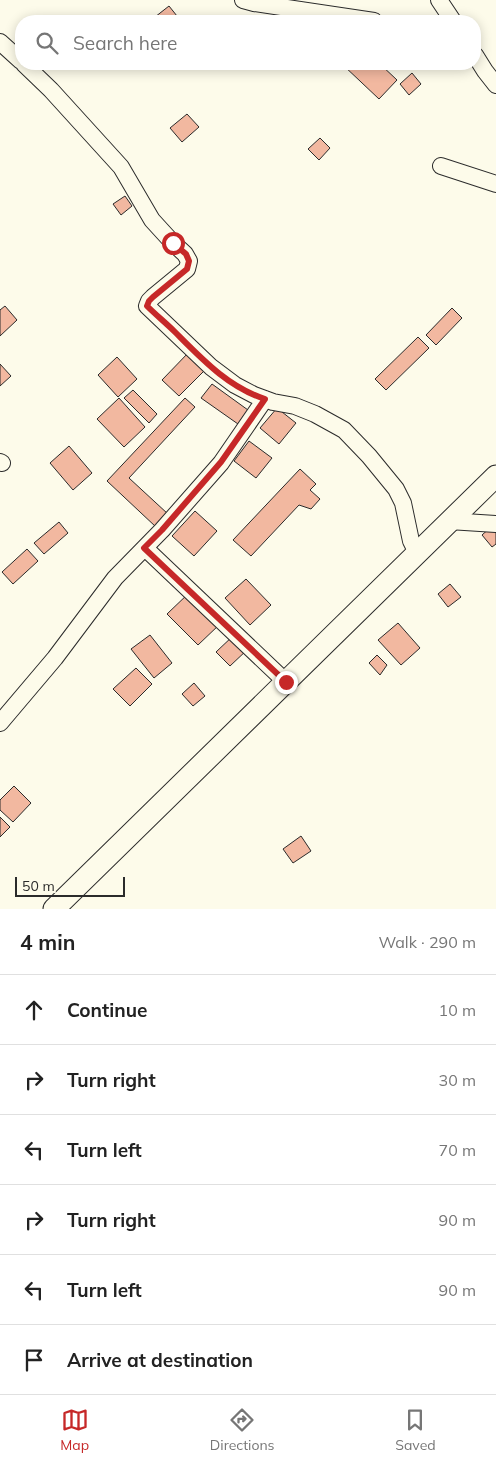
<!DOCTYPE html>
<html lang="en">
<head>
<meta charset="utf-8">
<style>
	body { margin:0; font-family:Mulish,sans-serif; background:#f2f2f2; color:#222 }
	.scale { position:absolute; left:15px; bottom:12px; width:110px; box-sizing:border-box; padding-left:5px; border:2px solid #2b2b2b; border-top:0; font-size:14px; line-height:18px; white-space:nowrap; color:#2b2b2b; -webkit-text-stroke:4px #fdfbea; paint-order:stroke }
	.stop { position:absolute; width:15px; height:15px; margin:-11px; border:4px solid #c62828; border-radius:50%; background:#fff }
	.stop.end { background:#c62828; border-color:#fff; box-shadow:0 1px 5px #0008 }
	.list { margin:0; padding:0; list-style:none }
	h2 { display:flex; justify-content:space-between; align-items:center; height:65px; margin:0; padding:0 20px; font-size:21px }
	h2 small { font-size:16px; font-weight:400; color:#767676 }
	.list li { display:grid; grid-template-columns:32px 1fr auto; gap:15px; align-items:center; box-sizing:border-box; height:70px; padding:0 20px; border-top:1px solid #e0e0e0 }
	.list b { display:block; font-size:19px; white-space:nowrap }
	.list em { font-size:16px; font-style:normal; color:#767676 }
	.icon { flex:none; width:28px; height:28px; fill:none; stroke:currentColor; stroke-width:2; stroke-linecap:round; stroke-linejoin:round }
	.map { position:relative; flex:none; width:496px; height:909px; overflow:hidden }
	.search { position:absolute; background:#fff; box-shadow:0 2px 12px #0003; left:15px; right:15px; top:15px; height:55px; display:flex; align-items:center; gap:12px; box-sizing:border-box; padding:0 18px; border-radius:20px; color:#767676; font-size:19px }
	.sheet { height:485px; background:#fff }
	nav { display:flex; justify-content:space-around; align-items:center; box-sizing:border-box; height:70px; border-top:1px solid #e0e0e0; background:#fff; font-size:14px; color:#767676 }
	nav a { display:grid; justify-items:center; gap:2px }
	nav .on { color:#c62828 }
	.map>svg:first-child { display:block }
</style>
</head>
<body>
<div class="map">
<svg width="496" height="909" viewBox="0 0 496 909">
	<rect width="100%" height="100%" fill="#fdfbea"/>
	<path fill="#f2b8a0" stroke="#2b2b2b" d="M169,6L181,21H158L155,17Z
		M344,64H380L397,80L379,99L343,65Z
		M412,73L421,84L409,95L400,84Z
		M187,114L199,127L182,142L170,128Z
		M320,138L330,148L319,160L308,149Z
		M125,196L132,206L121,215L113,204Z
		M5,306L17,320L0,336V310Z
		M452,308L462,318L436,345L426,335Z
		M418,337L429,348L386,390L375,379Z
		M190,351L207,368L179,396L162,380Z
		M117,357L137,379L118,397L98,375Z
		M0,364L11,376L0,386Z
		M212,384L248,410L238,424L201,398Z
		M133,390L157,414L149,423L124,398Z
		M119,398L145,427L124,447L97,419Z
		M185,398L195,407L129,478L168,514L156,527L107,481Z
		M277,408L296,423L279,444L260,428Z
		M249,441L272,458L256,478L234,461Z
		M69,446L92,473L73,490L50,463Z
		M300,469L316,484L310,490L320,499L311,509L299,505L251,556L233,540Z
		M195,511L217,531L194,556L172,536Z
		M59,522L68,533L44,554L34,543Z
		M491,527L496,533V544L492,547L482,535Z
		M27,549L38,561L13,584L2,572Z
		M246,579L271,605L250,625L225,598Z
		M450,584L461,597L448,607L438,594Z
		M190,592L220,624L198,645L167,614Z
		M398,623L420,648L401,665L378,640Z
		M150,635L172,663L154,678L131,649Z
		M234,635L248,649L230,666L216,652Z
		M377,655L387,665L380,675L369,663Z
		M136,668L152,684L130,706L113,689Z
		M194,683L205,696L193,706L182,694Z
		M14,786L31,803L13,822L0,810V800Z
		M0,817L10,827L0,837Z
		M301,836L311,851L293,863L283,849Z"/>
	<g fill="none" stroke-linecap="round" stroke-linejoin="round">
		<defs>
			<path id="minor" d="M243,0L254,3L374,21
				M439,0L453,21
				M0,42L21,61
				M475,55L485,71L496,85
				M24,64L51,90L121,167L152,220L173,243L185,254L189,261L187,269L153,297L149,301L147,306L211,367L235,385L254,395L273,402L295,406L315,414L344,430L369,456L396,489L403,503L411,541L417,553
				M441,166L496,184
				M0,462L2,463
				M449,521L496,524
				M145,548L286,682
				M0,723L55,658L115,578L162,530L221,463L265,399"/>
			<path id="major" d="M54,909L496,476"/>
		</defs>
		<use href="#minor" stroke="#2b2b2b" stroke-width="18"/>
		<use href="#major" stroke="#2b2b2b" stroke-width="23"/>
		<use href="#minor" stroke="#fdfbea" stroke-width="16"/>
		<use href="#major" stroke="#fdfbea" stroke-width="21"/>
	</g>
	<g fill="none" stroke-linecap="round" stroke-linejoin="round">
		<path stroke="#c62828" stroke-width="6" d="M173,243L186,254L189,261L187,269L153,297L149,301L147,306C156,315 166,323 175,332C202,359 228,387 265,399L221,462L162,530L144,548L286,682"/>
	</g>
</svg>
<div class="scale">50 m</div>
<div class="stop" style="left:173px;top:243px"></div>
<div class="stop end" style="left:286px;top:682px"></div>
<div class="search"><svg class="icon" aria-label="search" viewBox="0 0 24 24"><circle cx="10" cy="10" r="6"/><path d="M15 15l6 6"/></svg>Search here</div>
</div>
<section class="sheet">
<h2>4 min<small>Walk · 290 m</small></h2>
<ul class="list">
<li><svg class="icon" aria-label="ahead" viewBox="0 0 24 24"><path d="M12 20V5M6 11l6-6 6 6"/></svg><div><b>Continue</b></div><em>10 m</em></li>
<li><svg class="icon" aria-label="right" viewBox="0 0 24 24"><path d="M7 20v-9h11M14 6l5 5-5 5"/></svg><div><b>Turn right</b></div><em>30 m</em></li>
<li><svg class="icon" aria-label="left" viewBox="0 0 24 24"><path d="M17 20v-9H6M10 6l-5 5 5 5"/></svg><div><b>Turn left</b></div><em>70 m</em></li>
<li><svg class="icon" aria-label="right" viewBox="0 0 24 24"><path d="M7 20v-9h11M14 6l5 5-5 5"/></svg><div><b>Turn right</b></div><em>90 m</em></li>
<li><svg class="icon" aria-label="left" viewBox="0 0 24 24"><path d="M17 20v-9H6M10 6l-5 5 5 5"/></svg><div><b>Turn left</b></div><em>90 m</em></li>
<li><svg class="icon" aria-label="arrive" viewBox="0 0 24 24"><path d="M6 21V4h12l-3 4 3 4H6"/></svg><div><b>Arrive at destination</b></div></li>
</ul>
</section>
<nav>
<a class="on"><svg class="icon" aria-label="map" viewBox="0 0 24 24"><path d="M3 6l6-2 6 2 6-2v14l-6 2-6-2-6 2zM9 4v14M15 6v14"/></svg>Map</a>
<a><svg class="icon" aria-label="directions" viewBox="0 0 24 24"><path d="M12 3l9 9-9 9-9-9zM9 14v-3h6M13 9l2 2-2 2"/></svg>Directions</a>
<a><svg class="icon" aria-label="saved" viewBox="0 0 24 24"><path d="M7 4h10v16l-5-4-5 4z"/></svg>Saved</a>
</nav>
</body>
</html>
